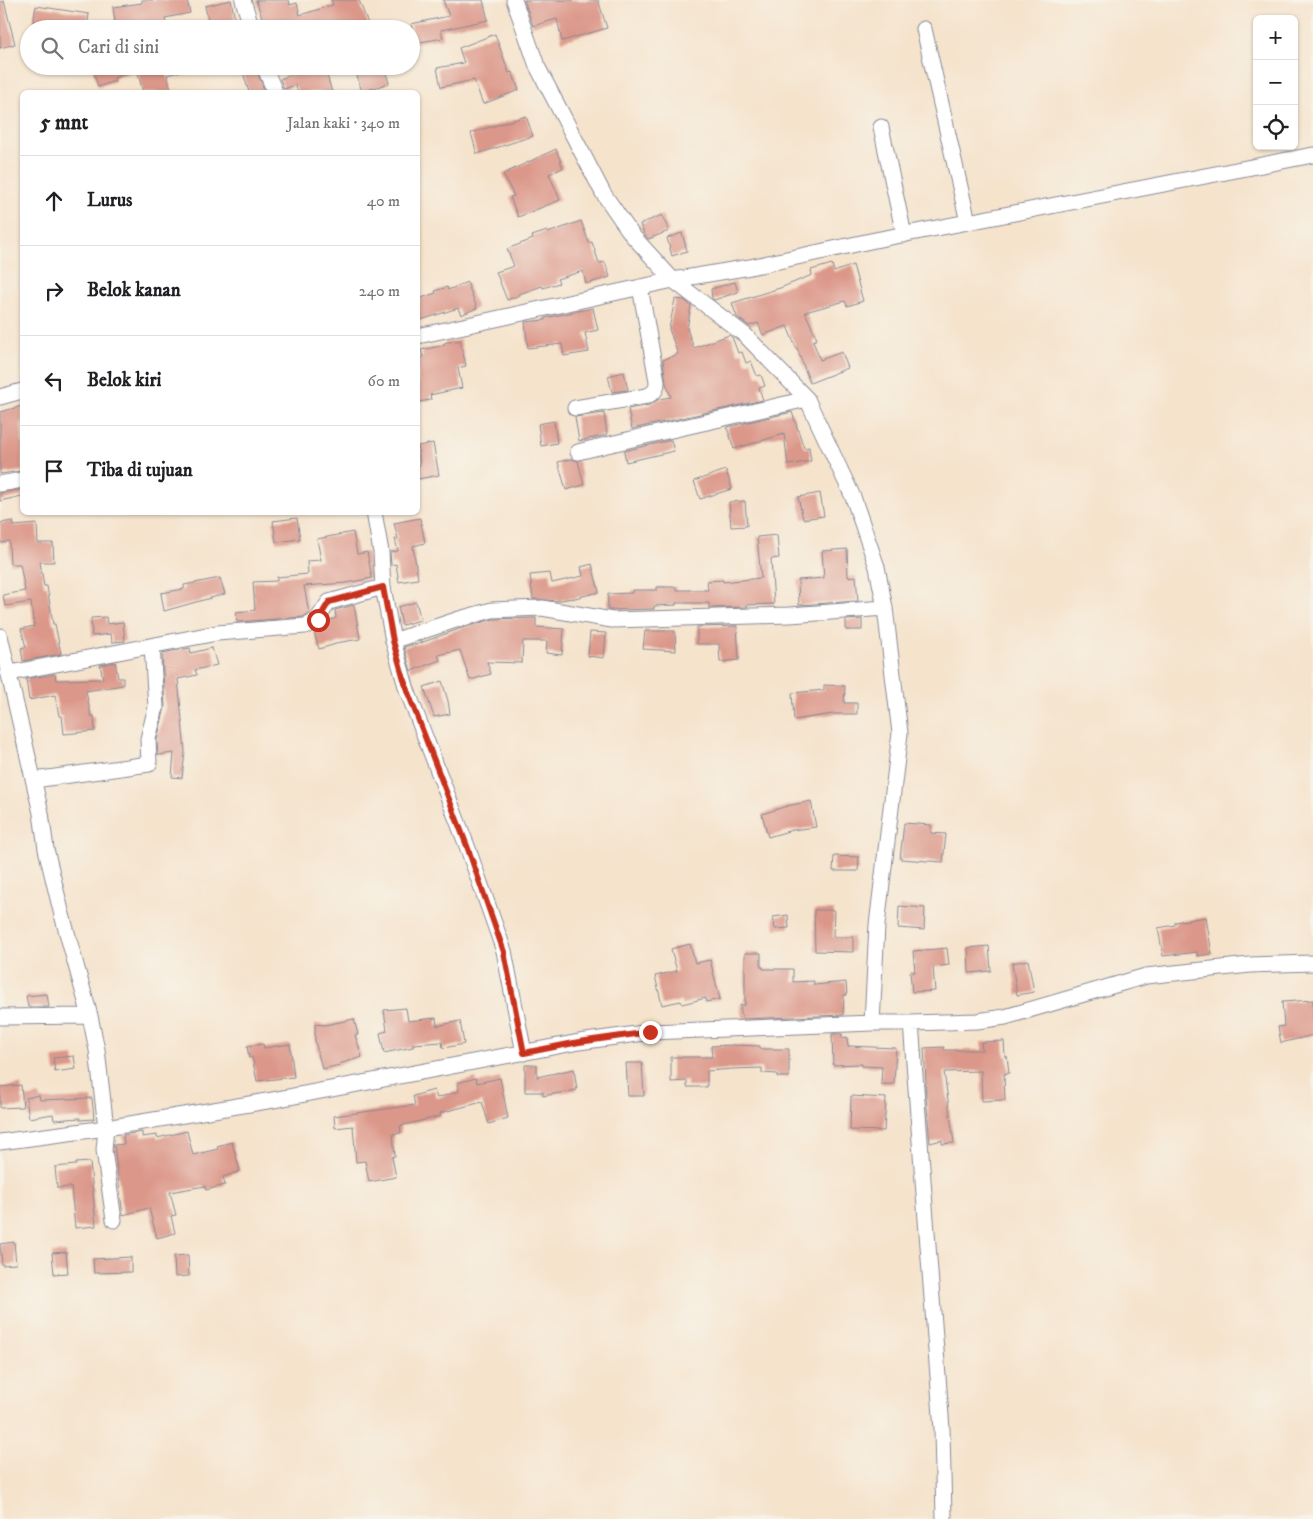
<!DOCTYPE html>
<html lang="id">
<head>
<meta charset="utf-8">
<style>
	body { margin:0; font-family:"IM FELL DW Pica",serif; background:#f2f2f2; color:#202124 }
	.controls { position:absolute; right:15px; top:15px; display:grid; overflow:hidden; border-radius:8px; box-shadow:0 1px 4px #0004 }
	.controls button { width:45px; height:45px; display:grid; place-items:center; padding:0; border:0; border-bottom:1px solid #e0e0e0; background:#fff; color:#202124; font:25px sans-serif }
	.stop { position:absolute; width:15px; height:15px; margin:-11px; border:4px solid #c8321e; border-radius:50%; background:#fff }
	.stop.end { background:#c8321e; border-color:#fff; box-shadow:0 1px 5px #0008 }
	.list { margin:0; padding:0; list-style:none }
	h2 { display:flex; justify-content:space-between; align-items:center; height:65px; margin:0; padding:0 20px; font-size:21px }
	h2 small { font-size:16px; font-weight:400; color:#757577 }
	.list li { display:grid; grid-template-columns:32px 1fr auto; gap:15px; align-items:center; box-sizing:border-box; height:90px; padding:0 20px; border-top:1px solid #e0e0e0 }
	.list b { display:block; font-size:19px; white-space:nowrap }
	.list em { font-size:16px; font-style:normal; color:#757577 }
	.icon { flex:none; width:28px; height:28px; fill:none; stroke:currentColor; stroke-width:2; stroke-linecap:round; stroke-linejoin:round }
	.map { position:relative; flex:none; width:1313px; height:1519px; overflow:hidden }
	.search { position:absolute; background:#fff; box-shadow:0 1px 4px #0004; left:20px; top:20px; width:400px; height:55px; display:flex; align-items:center; gap:12px; box-sizing:border-box; padding:0 18px; border-radius:28px; color:#757577; font-size:19px }
	.panel { position:absolute; background:#fff; box-shadow:0 1px 4px #0004; left:20px; top:90px; width:400px; height:425px; border-radius:8px }
	.map>svg:first-child { display:block }
</style>
</head>
<body>
<div class="map">
<svg width="1313" height="1519" viewBox="0 0 1313 1519">
	<rect width="100%" height="100%" fill="#f7f3e8"/>
	<filter id="ink" filterUnits="userSpaceOnUse"><feTurbulence type="fractalNoise" baseFrequency=".02" numOctaves="2"/><feDisplacementMap in="SourceGraphic" scale="10" xChannelSelector="R" yChannelSelector="G"/><feConvolveMatrix kernelMatrix="1 2 1 2 8 2 1 2 1" color-interpolation-filters="sRGB"/></filter>
	<filter id="wash" filterUnits="userSpaceOnUse"><feTurbulence type="fractalNoise" baseFrequency=".0096" numOctaves="4" result="noise"/><feDisplacementMap in="SourceGraphic" scale="20" xChannelSelector="R" yChannelSelector="G"/><feGaussianBlur stdDeviation="1.12" result="paint"/><feColorMatrix in="noise" values="0 0 0 0 0 0 0 0 0 0 0 0 0 0 0 0 0 1.4 0 .05"/><feComposite in="paint" operator="in"/></filter>
	<g filter="url(#wash)">
		<rect width="100%" height="100%" fill="#f5e3cc"/>
		<g id="blocks">
			<path fill="#db9789" d="M142,0H187L190,13L165,18L167,29H116L113,7L142,3Z
				M231,0L235,20L209,25L205,6Z
				M256,0H289L290,5L297,3L300,15L333,5L331,0H359L370,29H266Z
				M443,0H483L488,20L441,30L443,38L415,43L411,24L449,16Z
				M524,0H598L607,28L562,41L557,19L533,26Z
				M4,1L15,44L0,48V2Z
				M36,6L89,14L87,29H32Z
				M495,34L509,73L512,72L519,90L483,104L474,80L441,87L437,68L464,63L459,48Z
				M92,66H187L188,69L167,75L172,92H143L137,70L114,78L115,81L98,87Z
				M241,66H255L265,92H249Z
				M314,66H324L332,92H298L295,85L284,89L280,79Z
				M354,66H367L368,71L384,66L389,83L362,92Z
				M526,116L533,136L477,154L471,133Z
				M556,149L563,168L549,174L560,200L518,217L510,197L514,196L503,174Z
				M662,215L669,231L648,239L644,234L640,224Z
				M581,221L589,243L592,242L599,263L605,262L610,277L586,284L583,271L557,279L559,283L543,288L542,286L519,294L520,295L507,300L496,272L514,266L507,249L533,239L532,236L547,231L548,233Z
				M682,233L687,251L672,256L667,238Z
				M832,264L834,272L853,265L863,301L847,306L845,301L805,312L817,339L813,341L820,360L842,352L848,368L810,383L797,348H796L787,326L763,335L758,323L749,326L737,317L732,303L780,288L812,275L811,270Z
				M467,282L477,308L461,315L458,308L418,321V299L436,293L435,291L447,287L448,290Z
				M735,282L738,292L714,300L712,298L711,289Z
				M675,299L684,300L691,306L687,329L694,348L729,335L732,337L738,353L742,352L746,363L751,361L757,376L761,375L765,386L759,388L763,400L632,429L628,409L649,405L659,399L671,397L666,383L663,360L678,354L669,329Z
				M593,308L598,330L585,333L589,352L564,356L562,344L528,348L525,322L545,320V318Z
				M460,340L466,366L458,368L462,388L430,395L431,400L418,402V358L423,357L421,350L445,345L444,343Z
				M624,372L628,390L612,392L608,376Z
				M22,406V423H21L22,436V471L0,474V412Z
				M792,412L804,448L809,447L811,461L788,465L784,434L734,449L727,427Z
				M604,413L607,435L579,441L575,417Z
				M554,421L557,443L541,446L538,424Z
				M671,440L674,451L626,462L624,451Z
				M433,443L439,475L418,479V465H420L418,446Z
				M571,459L578,461L584,485L566,490L558,462Z
				M726,470L732,489L700,499L694,481Z
				M22,489V496L0,501V493Z
				M820,493L824,516L803,519L798,497Z
				M745,501L747,526L731,527L729,502Z
				M297,518L300,539L276,542L273,521Z
				M420,518L425,543L413,546L418,579L399,582L396,564L391,565L390,552L398,551L395,539H398L394,523Z
				M13,521L14,526L37,524L38,543H53L54,562H40L44,586H47L53,624H55L61,654L23,661L21,648L26,647L21,629L34,626L31,602L5,606L3,595L25,591L20,564H10L9,541L1,543L0,536V523Z
				M353,532L357,554L367,552L372,578L346,583L304,586L309,613L303,617L237,622L236,612L255,610L253,582L277,581V577L308,574L307,561L321,560L317,539Z
				M777,535L779,558L771,559L774,604L747,605V607L709,608V603H676V605L654,606V609L608,610V594L632,593V590H657V587H676V590H708L707,581L723,580V582L761,578L757,537Z
				M847,549L848,577L856,576L858,601L799,605L798,580L824,578L822,551Z
				M592,564L599,592L571,599L572,598L556,601L533,599L530,575L550,573L552,583L583,576L581,567Z
				M220,578L225,594L164,611L161,593L184,589V585Z
				M416,602L421,620L402,625L398,607Z
				M354,605L360,639L336,643V644L319,649L314,632L328,621L336,618L335,610Z
				M106,617L107,624L123,622L125,641L112,642L111,634L92,636L91,618Z
				M536,618V627L564,629L562,655L546,653L547,641H523L522,663L487,662L491,674L470,680L460,650L438,655L440,660L411,671L404,647L415,644V645L459,629L493,619Z
				M862,619V630H846V620Z
				M737,626L739,660L720,662L719,644H697V627Z
				M645,631H675L676,651L643,649Z
				M590,632L606,633L604,658L588,656Z
				M190,648L191,653L212,648L217,665L195,670L197,675L178,679L185,752L182,778L172,777L174,753L158,755L157,740L165,707L162,653Z
				M115,662L118,678H123V685L86,691L91,716H94L95,731L64,734L62,716H59L55,695L29,700L26,679L55,674L56,680L103,679L100,665Z
				M442,681L448,701L450,714L434,717L424,687Z
				M824,685L845,686L844,703H857V714H833L794,720L792,693L824,690Z
				M811,801L816,827L792,830L768,837L762,814L787,806Z
				M904,823L931,825V833L946,834L943,862L900,859Z
				M834,856L859,857L858,871H833Z
				M899,906L925,908L924,930L898,928Z
				M814,910H834L833,937H853V952L815,951Z
				M788,915L789,928L775,929L773,917Z
				M1206,917L1212,954L1197,956V952L1163,956L1158,928L1175,925V922Z
				M690,944L695,963L710,960L720,999L706,1002V998L682,1004L681,1001L662,1005L655,976L677,971L671,949Z
				M989,946L991,971L969,973L968,948Z
				M947,948L949,965L933,967L935,991L912,992L910,972H915L913,951Z
				M745,953H761V967H763V969H793V982L814,981V985L846,982L847,995H844L843,1015L742,1019L740,1005H745Z
				M1028,960L1034,992L1017,995L1012,963Z
				M47,994L49,1007H28L26,996Z
				M1313,1000V1035L1281,1043L1278,1027L1284,1026L1282,1002Z
				M406,1008L408,1021L436,1018L437,1026L460,1021L464,1044L443,1048L442,1042L413,1044V1047L384,1053L380,1033L387,1031L384,1010Z
				M354,1019L358,1035H355L362,1057L339,1064L340,1065L322,1069L315,1041V1024L325,1025Z
				M832,1034H842V1038L847,1037L848,1046L896,1048L894,1084H881L882,1067L862,1066V1064L833,1065Z
				M1004,1041L1005,1057L1007,1056L1009,1073L1004,1074L1005,1100L982,1101L981,1071L944,1072L954,1143L942,1144V1140L930,1143L925,1083H926L924,1048L944,1047V1050H982L981,1042Z
				M263,1044L264,1048L290,1044L294,1077L257,1081L252,1057L249,1058L247,1046Z
				M732,1045L760,1046V1049H789V1077H777V1074L762,1073V1068L733,1069L707,1071V1087H687V1081L671,1082V1057H712L711,1046Z
				M74,1056L76,1069L55,1072L53,1058Z
				M626,1063H642L644,1096H628Z
				M525,1065H537V1077L574,1069L577,1090L543,1096V1092H525Z
				M476,1078L477,1083L500,1078L508,1118L489,1124L482,1102L440,1113L441,1116L400,1126L401,1133L393,1134L395,1156L392,1157L396,1177L369,1182L365,1161L356,1162L353,1126L335,1128L334,1116L415,1105L413,1096L434,1090L437,1098L459,1091L457,1083Z
				M21,1085L23,1107L0,1108V1087Z
				M39,1095L40,1100L92,1098L94,1119L80,1120V1118L54,1120L53,1114L29,1118L26,1098Z
				M851,1096L886,1098L884,1131L850,1130Z
				M187,1131L193,1155L218,1149L217,1146L232,1142L240,1171L223,1177L225,1185L206,1190L205,1186L170,1192L176,1215L171,1216L175,1233L157,1238L149,1208L123,1215L114,1145L124,1144L123,1135L142,1132V1137L157,1135V1138Z
				M90,1162L96,1226L75,1228L71,1187L57,1188L55,1167L76,1165V1163Z
				M14,1242L16,1264L2,1265L0,1244Z
				M66,1252L68,1273L54,1274L52,1253Z
				M188,1255L189,1276L175,1277L174,1256Z
				M131,1257V1272L94,1273L93,1259Z"/>
		</g>
	</g>
	<g filter="url(#ink)">
		<use href="#blocks" fill-opacity="0" stroke="#888995" stroke-width="1"/>
		<g fill="none" stroke-linecap="round" stroke-linejoin="round">
			<defs>
				<path id="street" d="M243,0L252,29
					M514,0L537,66L603,193L632,235L673,280L745,335L807,399L853,497L877,567L885,608L900,733L877,925L872,1023
					M924,29L968,222
					M264,66L275,92
					M881,127L904,235
					M418,336L673,280L750,267L875,240L1313,155
					M0,397L22,391
					M575,408L647,396C655,392 657,390 657,381L640,287
					M578,452C654,433 731,417 807,399
					M0,484L22,480
					M374,512L381,552L383,587L393,641L456,620L492,610L542,608L612,620L790,615L885,608
					M0,636L41,813L46,849L61,911L90,1016L97,1050L106,1128L273,1100L579,1042L651,1032L872,1023H911L977,1021L1005,1017L1146,976L1250,965L1313,963
					M393,641L407,690L467,846L504,951L524,1053
					M10,673L217,633L305,626C318,622 321,613 329,602L383,587
					M34,780L149,764L148,739L156,707L152,646
					M0,1017L90,1016
					M911,1023L942,1429L944,1519
					M0,1142L106,1128L104,1150L114,1220"/>
			</defs>
			<use href="#street" stroke="#888995" stroke-width="17"/>
			<use href="#street" stroke="#fff" stroke-width="15"/>
		</g>
	</g>
	<g fill="none" stroke-linecap="round" stroke-linejoin="round" filter="url(#ink)">
		<path stroke="#c8321e" stroke-width="6" d="M318,620L329,602L383,587L393,641L407,690L467,846L504,952L524,1053L579,1042L650,1032"/>
	</g>
</svg>
<div class="controls">
<button>+</button>
<button>−</button>
<button><svg class="icon" aria-label="locate" viewBox="0 0 24 24"><circle cx="12" cy="12" r="6"/><path d="M12 2v4M12 18v4M2 12h4M18 12h4"/></svg></button>
</div>
<div class="stop" style="left:318px;top:620px"></div>
<div class="stop end" style="left:650px;top:1032px"></div>
<div class="search"><svg class="icon" aria-label="search" viewBox="0 0 24 24"><circle cx="10" cy="10" r="6"/><path d="M15 15l6 6"/></svg>Cari di sini</div>
<section class="panel">
<h2>5 mnt<small>Jalan kaki · 340 m</small></h2>
<ul class="list">
<li><svg class="icon" aria-label="ahead" viewBox="0 0 24 24"><path d="M12 20V5M6 11l6-6 6 6"/></svg><div><b>Lurus</b></div><em>40 m</em></li>
<li><svg class="icon" aria-label="right" viewBox="0 0 24 24"><path d="M7 20v-9h11M14 6l5 5-5 5"/></svg><div><b>Belok kanan</b></div><em>240 m</em></li>
<li><svg class="icon" aria-label="left" viewBox="0 0 24 24"><path d="M17 20v-9H6M10 6l-5 5 5 5"/></svg><div><b>Belok kiri</b></div><em>60 m</em></li>
<li><svg class="icon" aria-label="arrive" viewBox="0 0 24 24"><path d="M6 21V4h12l-3 4 3 4H6"/></svg><div><b>Tiba di tujuan</b></div></li>
</ul>
</section>
</div>
</body>
</html>
